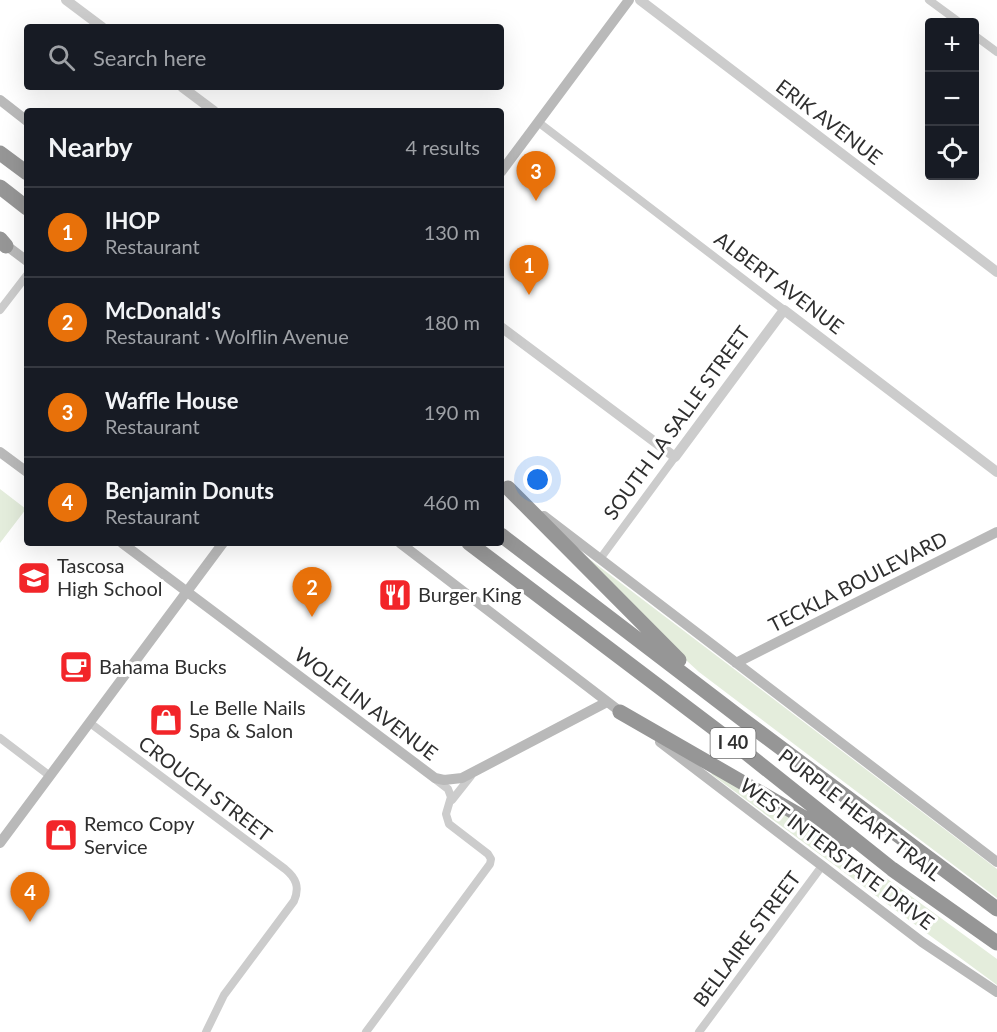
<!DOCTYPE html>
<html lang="en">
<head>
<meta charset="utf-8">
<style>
	body { margin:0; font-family:Lato,sans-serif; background:#242831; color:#f1f3f6 }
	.controls { position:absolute; right:18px; top:18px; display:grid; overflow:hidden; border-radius:6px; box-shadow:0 6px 24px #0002 }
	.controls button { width:54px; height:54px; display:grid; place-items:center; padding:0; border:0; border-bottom:2px solid #363941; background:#171b24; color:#f1f3f6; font:30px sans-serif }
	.you { position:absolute; left:538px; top:480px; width:21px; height:21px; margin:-15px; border:4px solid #fff; border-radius:50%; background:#1a73e8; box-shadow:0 0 0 9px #1a73e833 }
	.badge { display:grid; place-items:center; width:39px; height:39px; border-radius:50%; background:#db2777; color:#fff; font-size:20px; font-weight:700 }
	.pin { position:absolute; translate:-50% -50px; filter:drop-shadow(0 2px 3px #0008) }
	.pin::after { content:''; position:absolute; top:32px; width:21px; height:18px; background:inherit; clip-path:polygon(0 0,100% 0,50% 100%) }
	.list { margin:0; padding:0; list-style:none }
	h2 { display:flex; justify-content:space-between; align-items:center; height:78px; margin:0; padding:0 24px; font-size:26px }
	h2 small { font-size:20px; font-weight:400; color:#9ea1a6 }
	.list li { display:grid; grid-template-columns:39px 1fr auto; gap:18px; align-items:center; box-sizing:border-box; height:90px; padding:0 24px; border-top:2px solid #363941 }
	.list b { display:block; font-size:22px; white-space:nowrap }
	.list p { margin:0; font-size:20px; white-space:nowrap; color:#9ea1a6 }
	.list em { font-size:20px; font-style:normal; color:#9ea1a6 }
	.icon { flex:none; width:33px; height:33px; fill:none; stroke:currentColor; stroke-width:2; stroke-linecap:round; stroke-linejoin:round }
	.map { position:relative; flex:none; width:997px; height:1032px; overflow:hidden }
	.search { position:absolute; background:#171b24; box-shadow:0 6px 24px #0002; left:24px; top:24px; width:480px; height:66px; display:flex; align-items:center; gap:15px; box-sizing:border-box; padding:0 21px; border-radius:6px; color:#9ea1a6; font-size:22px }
	.panel { position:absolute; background:#171b24; box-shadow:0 6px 24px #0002; left:24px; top:108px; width:480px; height:438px; border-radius:6px }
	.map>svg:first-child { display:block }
</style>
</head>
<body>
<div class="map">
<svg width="997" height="1032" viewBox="0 0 997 1032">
	<rect width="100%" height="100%" fill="#fff"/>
	<path fill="#e4eddc" d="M0,489L26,509L0,543Z
		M584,555L997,869V898L699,672L639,617Z
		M715,770L838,843L997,959V985L711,774Z"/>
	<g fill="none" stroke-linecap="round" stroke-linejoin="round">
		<path stroke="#ccc" stroke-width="8" d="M929,0L959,22
			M974,35L997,52
			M538,122L784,310
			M0,310L27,275
			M600,559L675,457
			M90,723L285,869C296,878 300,887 294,901L224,995L206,1032
			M0,738L50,776
			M452,800L471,776
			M366,1032L490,864L491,859L488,854L449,824L446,814L451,797L448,789L435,779
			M699,1032L822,866"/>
		<path stroke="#ccc" stroke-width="10" d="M66,0L102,27
			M640,0L997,272
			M182,87L214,111
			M501,327L675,457L784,310L997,472"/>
		<path stroke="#b9b9b9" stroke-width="10" d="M0,100L27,121
			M501,172L629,0
			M3,243L27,261
			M0,452L27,472
			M544,516L997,862
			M122,543L435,778L444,780L462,778L607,702
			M400,543L626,716
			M736,663L997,532
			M660,742L922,942L997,992
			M0,843L223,543"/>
		<path stroke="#969696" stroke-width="15" d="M0,153L27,173
			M0,187L27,208
			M0,239L6,246
			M508,488L679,660
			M501,535L742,719L997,909
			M469,543L740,748L892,869L997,943
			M620,712L846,842"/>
	</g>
	<defs>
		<symbol id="school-square" viewBox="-11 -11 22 22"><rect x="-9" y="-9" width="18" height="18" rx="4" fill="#f22529" stroke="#fff"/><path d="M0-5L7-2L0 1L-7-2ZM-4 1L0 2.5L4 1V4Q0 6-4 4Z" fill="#fff"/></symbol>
		<symbol id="restaurant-square" viewBox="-11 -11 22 22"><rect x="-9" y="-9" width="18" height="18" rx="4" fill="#f22529" stroke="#fff"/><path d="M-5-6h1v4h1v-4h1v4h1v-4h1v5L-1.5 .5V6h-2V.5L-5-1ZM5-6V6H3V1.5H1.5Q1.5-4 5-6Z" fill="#fff"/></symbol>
		<symbol id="cafe-square" viewBox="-11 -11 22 22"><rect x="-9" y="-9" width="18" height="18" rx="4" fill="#f22529" stroke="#fff"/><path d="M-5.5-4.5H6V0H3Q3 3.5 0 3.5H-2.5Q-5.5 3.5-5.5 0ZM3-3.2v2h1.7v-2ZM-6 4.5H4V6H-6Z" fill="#fff"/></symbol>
		<symbol id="shop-square" viewBox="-11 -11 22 22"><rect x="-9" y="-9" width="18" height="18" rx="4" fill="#f22529" stroke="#fff"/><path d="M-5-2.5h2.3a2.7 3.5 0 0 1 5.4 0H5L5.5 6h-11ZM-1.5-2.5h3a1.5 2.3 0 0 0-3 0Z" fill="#fff"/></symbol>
	</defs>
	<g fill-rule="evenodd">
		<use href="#school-square" x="15" y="559" width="38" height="38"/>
		<use href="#restaurant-square" x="376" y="576" width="38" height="38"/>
		<use href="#cafe-square" x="57" y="648" width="38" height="38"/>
		<use href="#shop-square" x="147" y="701" width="38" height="38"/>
		<use href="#shop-square" x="42" y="816" width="38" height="38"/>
	</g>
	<g text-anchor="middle" stroke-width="6" stroke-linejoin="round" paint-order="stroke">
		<rect fill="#fff" stroke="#6d6d6d" stroke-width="1.5" x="710.5" y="728" width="45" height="30" rx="4.5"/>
		<g font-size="18" font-weight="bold" fill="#2f2f2f">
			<text x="733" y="749">I 40</text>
		</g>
		<g font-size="20" fill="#2f2f2f" stroke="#fff">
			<text transform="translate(829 122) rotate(37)" y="7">ERIK AVENUE</text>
			<text transform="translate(779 283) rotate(37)" y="7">ALBERT AVENUE</text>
			<text transform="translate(677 423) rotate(-54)" y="7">SOUTH LA SALLE STREET</text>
			<text transform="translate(858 582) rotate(-27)" y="7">TECKLA BOULEVARD</text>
			<text transform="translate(366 704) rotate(37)" y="7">WOLFLIN AVENUE</text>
			<text transform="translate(205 789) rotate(37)" y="7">CROUCH STREET</text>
			<text transform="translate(860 815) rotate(38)" y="7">PURPLE HEART TRAIL</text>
			<text transform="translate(837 854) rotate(37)" y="7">WEST INTERSTATE DRIVE</text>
			<text transform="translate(747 939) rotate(-53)" y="7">BELLAIRE STREET</text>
		</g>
		<g font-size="20" fill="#2f2f2f" stroke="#fff" text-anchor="start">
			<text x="57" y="573">Tascosa<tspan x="57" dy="23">High School</tspan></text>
			<text x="418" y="602">Burger King</text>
			<text x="99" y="674">Bahama Bucks</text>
			<text x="189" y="715">Le Belle Nails<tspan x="189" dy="23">Spa &amp; Salon</tspan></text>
			<text x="84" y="831">Remco Copy<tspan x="84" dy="23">Service</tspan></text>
		</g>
	</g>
</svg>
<div class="controls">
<button>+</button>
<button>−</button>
<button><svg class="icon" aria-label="locate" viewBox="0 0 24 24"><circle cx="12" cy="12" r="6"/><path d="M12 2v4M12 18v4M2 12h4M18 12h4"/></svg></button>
</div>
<div class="you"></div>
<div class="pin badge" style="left:529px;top:295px;background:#e8710a">1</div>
<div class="pin badge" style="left:312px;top:617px;background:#e8710a">2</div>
<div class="pin badge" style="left:536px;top:201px;background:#e8710a">3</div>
<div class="pin badge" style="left:30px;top:922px;background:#e8710a">4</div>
<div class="search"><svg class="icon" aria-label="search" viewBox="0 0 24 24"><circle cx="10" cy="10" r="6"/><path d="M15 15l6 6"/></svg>Search here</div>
<section class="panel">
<h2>Nearby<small>4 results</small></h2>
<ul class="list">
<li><span class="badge" style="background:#e8710a">1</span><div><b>IHOP</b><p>Restaurant</p></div><em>130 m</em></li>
<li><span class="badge" style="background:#e8710a">2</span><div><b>McDonald's</b><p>Restaurant · Wolflin Avenue</p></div><em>180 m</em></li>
<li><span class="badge" style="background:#e8710a">3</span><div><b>Waffle House</b><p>Restaurant</p></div><em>190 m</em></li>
<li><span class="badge" style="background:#e8710a">4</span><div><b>Benjamin Donuts</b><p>Restaurant</p></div><em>460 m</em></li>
</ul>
</section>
</div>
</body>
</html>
